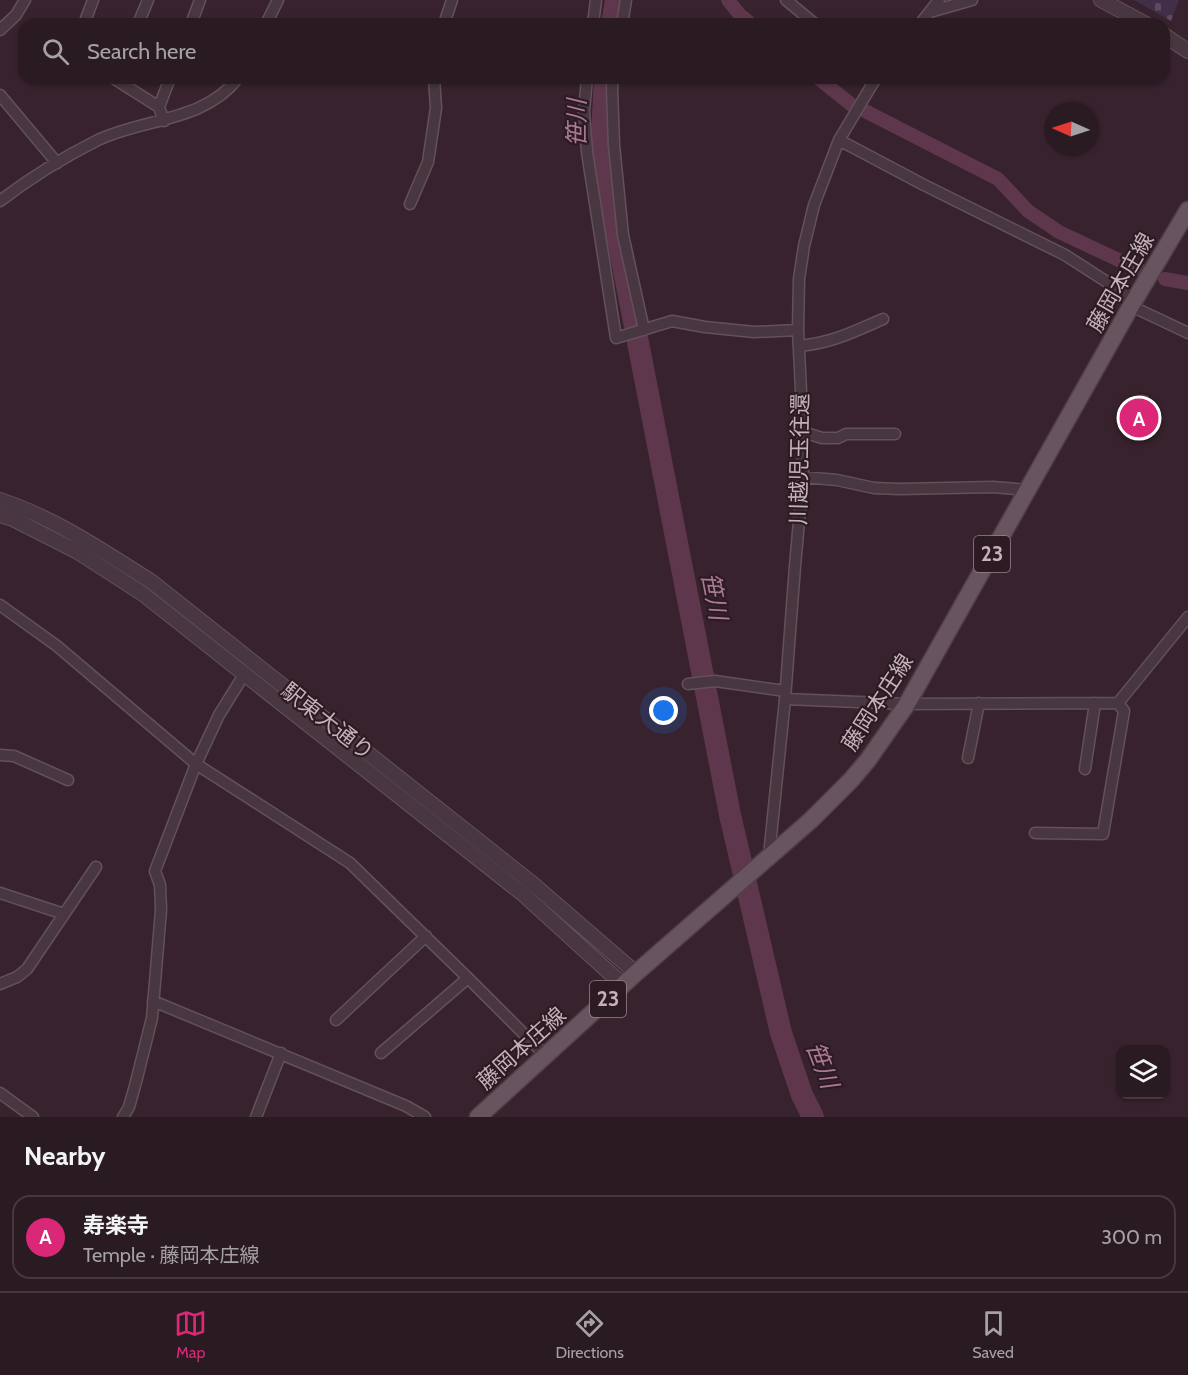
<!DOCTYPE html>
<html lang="en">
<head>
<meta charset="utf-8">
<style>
	body { margin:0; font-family:Cabin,"Noto Sans JP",sans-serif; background:#32232a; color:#f1f3f6 }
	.controls { position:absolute; right:18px; bottom:18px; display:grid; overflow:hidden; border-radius:12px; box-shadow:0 2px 4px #0004 }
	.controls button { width:54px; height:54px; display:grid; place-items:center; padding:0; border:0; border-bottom:2px solid #463840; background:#2a1a22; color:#f1f3f6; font:30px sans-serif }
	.compass { position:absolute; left:1044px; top:102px; width:54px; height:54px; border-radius:50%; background:#2a1a22; box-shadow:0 2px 4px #0004; rotate:273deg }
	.you { position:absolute; left:664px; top:711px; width:21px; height:21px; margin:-15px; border:4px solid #fff; border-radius:50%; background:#1a73e8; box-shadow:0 0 0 9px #1a73e833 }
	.badge { display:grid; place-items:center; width:39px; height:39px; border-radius:50%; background:#db2777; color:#fff; font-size:20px; font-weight:700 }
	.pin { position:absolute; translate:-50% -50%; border:3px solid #fff; box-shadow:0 2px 6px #0006 }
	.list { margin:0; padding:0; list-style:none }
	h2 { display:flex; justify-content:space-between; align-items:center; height:78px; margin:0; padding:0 24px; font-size:26px }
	h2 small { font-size:20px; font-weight:400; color:#a5a1a5 }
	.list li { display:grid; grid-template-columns:39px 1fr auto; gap:18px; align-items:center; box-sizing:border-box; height:84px; margin:0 12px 12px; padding:0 12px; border:2px solid #463840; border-radius:18px }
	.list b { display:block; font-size:22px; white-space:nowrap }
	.list p { margin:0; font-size:20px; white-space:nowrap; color:#a5a1a5 }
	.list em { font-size:20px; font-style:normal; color:#a5a1a5 }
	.icon { flex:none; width:33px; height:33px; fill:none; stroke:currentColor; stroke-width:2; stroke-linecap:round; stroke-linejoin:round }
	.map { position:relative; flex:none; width:1188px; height:1117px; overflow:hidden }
	.search { position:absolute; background:#2a1a22; box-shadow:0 2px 4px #0004; left:18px; right:18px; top:18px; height:66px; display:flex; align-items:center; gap:15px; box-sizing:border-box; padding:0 21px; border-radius:18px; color:#a5a1a5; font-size:22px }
	.sheet { height:174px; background:#2a1a22 }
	nav { display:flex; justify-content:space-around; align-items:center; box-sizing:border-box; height:84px; border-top:2px solid #463840; background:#2a1a22; font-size:16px; color:#a5a1a5 }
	nav a { display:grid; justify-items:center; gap:3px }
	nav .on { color:#db2777 }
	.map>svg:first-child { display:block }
</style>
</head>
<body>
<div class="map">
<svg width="1188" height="1117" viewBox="0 0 1188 1117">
	<defs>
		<pattern id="cemetery-stones" width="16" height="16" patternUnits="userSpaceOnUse" patternTransform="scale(1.5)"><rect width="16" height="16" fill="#412f48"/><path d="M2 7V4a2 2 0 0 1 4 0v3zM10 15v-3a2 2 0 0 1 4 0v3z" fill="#5b4b60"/></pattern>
	</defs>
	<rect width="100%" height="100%" fill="#38222e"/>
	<path fill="url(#cemetery-stones)" d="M1134,0H1179L1171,21Z"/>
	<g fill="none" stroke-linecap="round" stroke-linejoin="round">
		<path stroke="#5e374c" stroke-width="14" d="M728,0L740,15L751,24
			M818,78L853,106
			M865,111L998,179L1028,211L1059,232L1140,270
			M1165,279L1188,283"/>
		<path stroke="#5e374c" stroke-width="22" d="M612,24L616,0
			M605,78L602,134L606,178L730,815L781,1033L802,1095L813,1117"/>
	</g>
	<path fill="#573f4c" stroke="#2f1d26" stroke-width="1.5" d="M1140,393L1150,395L1148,401L1157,403L1149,439L1122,433L1130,396L1139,398Z"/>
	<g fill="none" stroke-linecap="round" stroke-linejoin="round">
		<defs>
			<path id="minor" d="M786,0L815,24
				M930,12L972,0
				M84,24L93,0
				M138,24L148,0
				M191,24L200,0
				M266,24L278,0
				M444,24L452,0
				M593,24L596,0
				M622,24L626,0
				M920,24L939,0
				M0,30L16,15L25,0
				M113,78L159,107L164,121
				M587,78L584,112L587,152L616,338L672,321L705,327L754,332L798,330
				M613,78L612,89L614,145L623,235L644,330
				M0,95L57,163
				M159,107L170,78
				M839,140L924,185L1065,255L1135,300
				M0,201C30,178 64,157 98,140C144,118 204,122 238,78
				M410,204L428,162L436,108L434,78
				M1131,306L1188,333
				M799,346C832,343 853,332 883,319
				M803,432L822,438H838L846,434H895
				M803,477L837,480L874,488L900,489L993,487L1028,490
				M0,605L57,646L196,764L350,863L471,981L546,1056
				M688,684L715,681L785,691
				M785,699L907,704L1118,703
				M1118,703L1188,617
				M0,755L14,756L68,780
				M968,758L979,703
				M1085,769L1095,703
				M1035,833L1103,834L1124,711L1118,703
				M769,856L785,699L795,566L803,477V432L798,330L799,279L804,246L814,205L839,140L876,78
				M0,893L64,914
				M0,984L17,977L27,969L96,867
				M153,1001L406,1106L425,1117
				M336,1020L426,936
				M381,1053L468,978
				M0,1093L33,1117
				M123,1117L129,1107L136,1082L152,1018L161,910L160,885L155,871L196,764L219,715L245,673
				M256,1117L281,1053"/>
			<path id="tertiary" d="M1101,0L1146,24
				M1164,35L1188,51
				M0,500C55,518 103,551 152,582L533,884L636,973
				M0,515L13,519L78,552L143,594L524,895L623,985"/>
			<path id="primary" d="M478,1117L636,973L811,820L851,780L868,760L907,704L1131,306L1188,210"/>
		</defs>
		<use href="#minor" stroke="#63515a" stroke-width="13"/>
		<use href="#tertiary" stroke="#63515a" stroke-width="16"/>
		<use href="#primary" stroke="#513f48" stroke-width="19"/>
		<use href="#minor" stroke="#483640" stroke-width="10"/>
		<use href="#tertiary" stroke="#483640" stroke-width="14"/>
		<use href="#primary" stroke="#68545f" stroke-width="16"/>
	</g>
	<g text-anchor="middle" stroke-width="4.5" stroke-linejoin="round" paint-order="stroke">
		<g fill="#2d1b24" stroke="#97848d" stroke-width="1.5">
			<rect x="974" y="536" width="36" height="36" rx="4.5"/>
			<rect x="590" y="981" width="36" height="36" rx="4.5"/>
		</g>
		<g font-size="21" font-weight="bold" fill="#c4b1ba">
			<text x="992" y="561">23</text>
			<text x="608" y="1006">23</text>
		</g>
		<g font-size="22" fill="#c4b1ba" stroke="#2d1b24">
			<text transform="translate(1120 282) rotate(-60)" y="8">藤岡本庄線</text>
			<text transform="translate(799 459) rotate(-89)" y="8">川越児玉往還</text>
			<text transform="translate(877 702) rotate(-57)" y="8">藤岡本庄線</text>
			<text transform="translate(328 721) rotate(38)" y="8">駅東大通り</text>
			<text transform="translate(521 1048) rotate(-42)" y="8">藤岡本庄線</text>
		</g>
		<g font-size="24" font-style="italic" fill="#ab7a95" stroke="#2d1b24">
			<text transform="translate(577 123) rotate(-90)" y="8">笹川</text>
			<text transform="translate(714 596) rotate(79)" y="8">笹川</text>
			<text transform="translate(822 1065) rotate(69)" y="8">笹川</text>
		</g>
	</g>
</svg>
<div class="controls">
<button><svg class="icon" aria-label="layers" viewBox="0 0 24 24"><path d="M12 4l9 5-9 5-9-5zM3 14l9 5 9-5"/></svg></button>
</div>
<svg class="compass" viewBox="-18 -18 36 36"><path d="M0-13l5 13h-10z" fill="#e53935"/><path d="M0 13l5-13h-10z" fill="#a5a1a5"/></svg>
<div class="you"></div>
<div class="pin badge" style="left:1139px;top:418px">A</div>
<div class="search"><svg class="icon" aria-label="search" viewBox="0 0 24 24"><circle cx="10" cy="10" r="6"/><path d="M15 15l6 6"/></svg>Search here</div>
</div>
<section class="sheet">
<h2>Nearby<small></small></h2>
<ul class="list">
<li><span class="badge">A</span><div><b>寿楽寺</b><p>Temple · 藤岡本庄線</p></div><em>300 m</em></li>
</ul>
</section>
<nav>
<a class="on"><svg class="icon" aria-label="map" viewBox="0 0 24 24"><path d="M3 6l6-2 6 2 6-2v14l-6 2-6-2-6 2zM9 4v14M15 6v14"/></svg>Map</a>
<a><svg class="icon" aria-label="directions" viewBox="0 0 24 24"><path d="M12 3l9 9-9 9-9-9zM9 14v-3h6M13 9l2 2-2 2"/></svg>Directions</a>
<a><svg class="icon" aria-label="saved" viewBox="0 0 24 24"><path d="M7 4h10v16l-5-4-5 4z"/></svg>Saved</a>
</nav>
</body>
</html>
